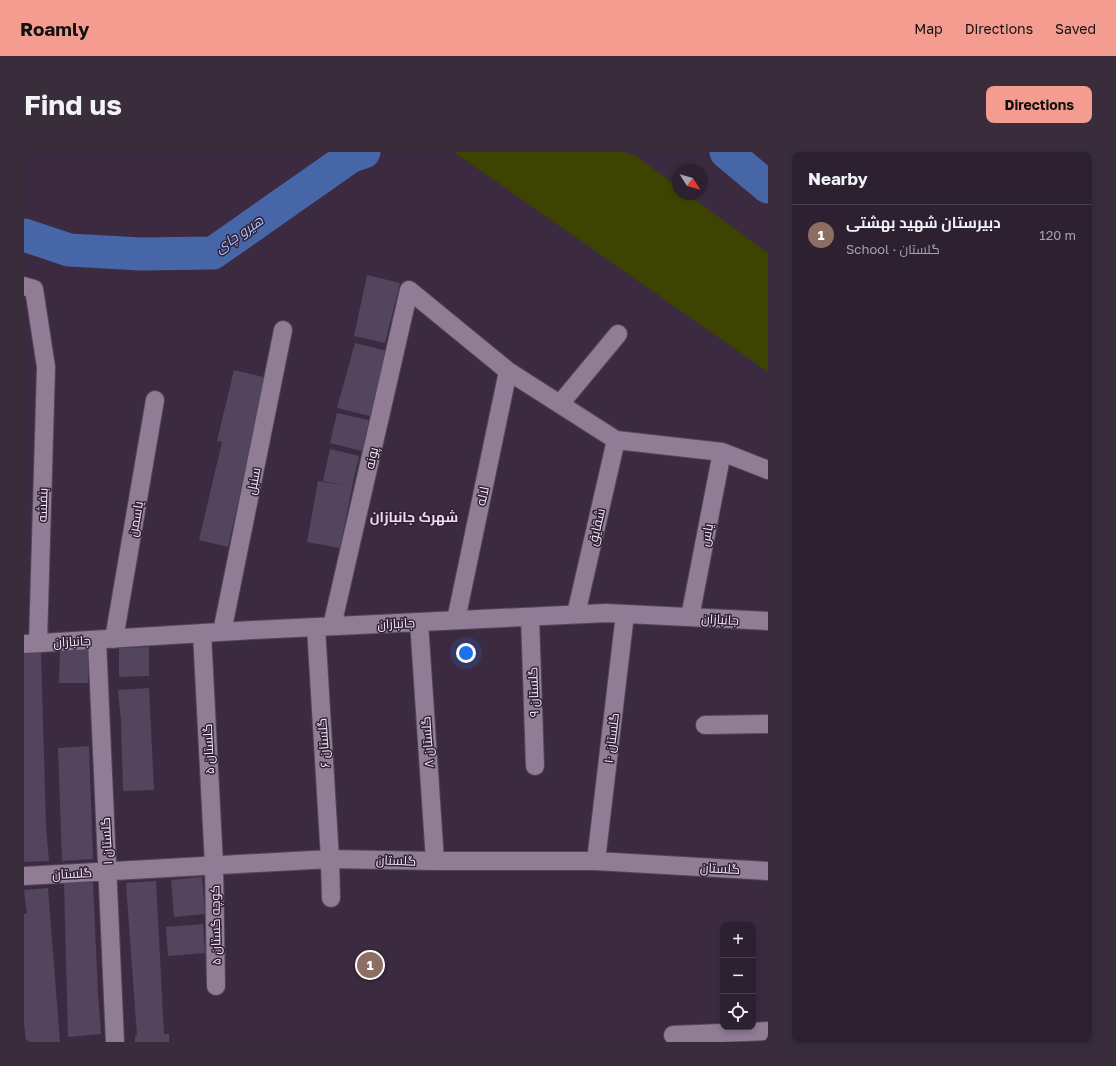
<!DOCTYPE html>
<html lang="en">
<head>
<meta charset="utf-8">
<style>
	body { margin:0; font-family:"Golos Text",Cairo,sans-serif; background:#392d3c; color:#f1f3f6 }
	.controls { position:absolute; right:12px; bottom:12px; display:grid; overflow:hidden; border-radius:8px; box-shadow:0 2px 6px #0003 }
	.controls button { width:36px; height:36px; display:grid; place-items:center; padding:0; border:0; border-bottom:1px solid #483e4c; background:#2d2030; color:#f1f3f6; font:20px sans-serif }
	.compass { position:absolute; left:648px; top:12px; width:36px; height:36px; border-radius:50%; background:#2d2030; box-shadow:0 2px 6px #0003; rotate:127deg }
	.you { position:absolute; left:442px; top:501px; width:14px; height:14px; margin:-10px; border:3px solid #fff; border-radius:50%; background:#1a73e8; box-shadow:0 0 0 6px #1a73e833 }
	.badge { display:grid; place-items:center; width:26px; height:26px; border-radius:50%; background:#f59c90; color:#fff; font-size:13px; font-weight:700 }
	.pin { position:absolute; translate:-50% -50%; border:2px solid #fff; box-shadow:0 1px 4px #0006 }
	.list { margin:0; padding:0; list-style:none }
	h2 { display:flex; justify-content:space-between; align-items:center; height:52px; margin:0; padding:0 16px; font-size:17px }
	h2 small { font-size:13px; font-weight:400; color:#a7a3ab }
	.list li { display:grid; grid-template-columns:26px 1fr auto; gap:12px; align-items:center; box-sizing:border-box; height:60px; padding:0 16px; border-top:1px solid #483e4c }
	.list b { display:block; font-size:15px; white-space:nowrap }
	.list p { margin:0; font-size:13px; white-space:nowrap; color:#a7a3ab }
	.list em { font-size:13px; font-style:normal; color:#a7a3ab }
	.icon { flex:none; width:22px; height:22px; fill:none; stroke:currentColor; stroke-width:2; stroke-linecap:round; stroke-linejoin:round }
	.map { position:relative; flex:none; width:744px; height:890px; overflow:hidden; border-radius:8px }
	header { display:flex; align-items:center; gap:24px; box-sizing:border-box; height:56px; padding:0 20px; background:#f59c90; color:#111 }
	header strong { font-size:19px }
	nav { display:flex; gap:22px; margin-inline-start:auto; font-size:14px }
	.intro { display:flex; align-items:center; justify-content:space-between; box-sizing:border-box; height:96px; padding:0 24px }
	h1 { margin:0; font-size:28px }
	.button { padding:10px 18px; border-radius:8px; background:#f59c90; color:#111; font-size:14px; font-weight:700 }
	main { display:flex; gap:24px; padding:0 24px }
	aside { flex:1; background:#2d2030; border-radius:8px; box-shadow:0 2px 6px #0003 }
	.map>svg:first-child { display:block }
</style>
</head>
<body>
<header>
<strong>Roamly</strong>
<nav><a>Map</a><a>Directions</a><a>Saved</a></nav>
</header>
<div class="intro"><h1>Find us</h1><a class="button">Directions</a></div>
<main>
<div class="map">
<svg width="744" height="890" viewBox="0 0 744 890">
	<rect width="100%" height="100%" fill="#3c2b40"/>
	<path fill="#3d4401" d="M430,0H599L612,4L654,35V42H663L744,101V220Z"/>
	<g fill="none" stroke-linecap="round" stroke-linejoin="round">
		<path stroke="#4766a8" stroke-width="33" d="M702,0L744,35
			M0,83L45,98L117,102L189,101L326,5L340,0"/>
	</g>
	<path fill="#52455d" d="M343,123L376,131L361,191L330,184Z
		M331,191L363,199L346,264L313,256Z
		M210,218L243,226L235,256L204,395L175,388L198,290L193,289Z
		M313,261L345,268L338,299L306,291Z
		M306,297L335,304L328,335L316,396L283,390L294,329L322,334L299,329Z
		M125,495V524L95,525V496Z
		M36,498H65L64,531H35Z
		M17,499L22,674L25,709L0,710V500Z
		M125,536L130,638L99,639L97,570L94,538Z
		M65,594L69,707L38,709L34,596Z
		M178,725L181,762L150,765L147,728Z
		M132,729L140,882H145V890H111V883L113,884L102,731Z
		M69,730L74,842L77,882L44,885L40,731Z
		M24,736L36,890H2L0,870V762H3L0,738Z
		M179,772L181,801L144,804L142,775Z"/>
	<g fill="none" stroke-linecap="round" stroke-linejoin="round">
		<defs>
			<path id="minor" d="M0,134L10,137L22,215L14,491
				M536,252L594,182
				M552,462L592,288
				M506,465L511,614
				M666,465L698,300
				M432,468L484,219
				M395,470L411,709
				M308,474L385,138L484,219L592,288L698,300L744,318
				M292,475L306,707L307,746
				M198,480L259,178
				M178,481L190,713L192,834
				M90,487L131,248
				M73,488L91,890
				M0,492L229,478L582,461L744,469
				M681,573L744,572
				M572,709L601,462
				M0,724L306,707L411,709H572L744,719
				M649,883L744,879"/>
		</defs>
		<use href="#minor" stroke="#544657" stroke-width="20"/>
		<use href="#minor" stroke="#907c95" stroke-width="18"/>
	</g>
	<g text-anchor="middle" stroke-width="3" stroke-linejoin="round" paint-order="stroke">
		<g font-size="13" fill="#f1e6f3" stroke="#322135">
			<text transform="translate(347 306) rotate(-77)" y="5">پونه</text>
			<text transform="translate(229 329) rotate(-79)" y="5">سنبل</text>
			<text transform="translate(458 344) rotate(-78)" y="5">لاله</text>
			<text transform="translate(18 353) rotate(-88)" y="5">بنفشه</text>
			<text transform="translate(111 367) rotate(-80)" y="5">یاسمن</text>
			<text transform="translate(572 375) rotate(-77)" y="5">شقایق</text>
			<text transform="translate(682 383) rotate(-79)" y="5">یاس</text>
			<text transform="translate(696 467) rotate(3)" y="5">جانبازان</text>
			<text transform="translate(372 471) rotate(-3)" y="5">جانبازان</text>
			<text transform="translate(48 489) rotate(-3)" y="5">جانبازان</text>
			<text transform="translate(509 540) rotate(-92)" y="5">گلستان ۹</text>
			<text transform="translate(587 586) rotate(-83)" y="5">گلستان ۱۰</text>
			<text transform="translate(403 590) rotate(-94)" y="5">گلستان ۸</text>
			<text transform="translate(299 591) rotate(-94)" y="5">گلستان ۶</text>
			<text transform="translate(184 597) rotate(-93)" y="5">گلستان ۵</text>
			<text transform="translate(82 689) rotate(-93)" y="5">گلستان ۱</text>
			<text transform="translate(372 708) rotate(2)" y="5">گلستان</text>
			<text transform="translate(696 716) rotate(3)" y="5">گلستان</text>
			<text transform="translate(48 721) rotate(-3)" y="5">گلستان</text>
			<text transform="translate(191 773) rotate(-91)" y="5">کوچه گستان ۵</text>
		</g>
		<g font-size="14" font-style="italic" fill="#a9c4fd" stroke="#322135">
			<text transform="translate(215 82) rotate(-34)" y="5">هیرو چای</text>
		</g>
		<g font-size="14" font-weight="bold" fill="#efd9f4" stroke="#322135">
			<text x="390" y="370">شهرک جانبازان</text>
		</g>
	</g>
</svg>
<div class="controls">
<button>+</button>
<button>−</button>
<button><svg class="icon" aria-label="locate" viewBox="0 0 24 24"><circle cx="12" cy="12" r="6"/><path d="M12 2v4M12 18v4M2 12h4M18 12h4"/></svg></button>
</div>
<svg class="compass" viewBox="-18 -18 36 36"><path d="M0-13l5 13h-10z" fill="#e53935"/><path d="M0 13l5-13h-10z" fill="#a7a3ab"/></svg>
<div class="you"></div>
<div class="pin badge" style="left:346px;top:813px;background:#8d6e63">1</div>
</div>
<aside>
<h2>Nearby<small></small></h2>
<ul class="list">
<li><span class="badge" style="background:#8d6e63">1</span><div><b>دبیرستان شهید بهشتی</b><p>School · گلستان</p></div><em>120 m</em></li>
</ul>
</aside>
</main>
</body>
</html>
